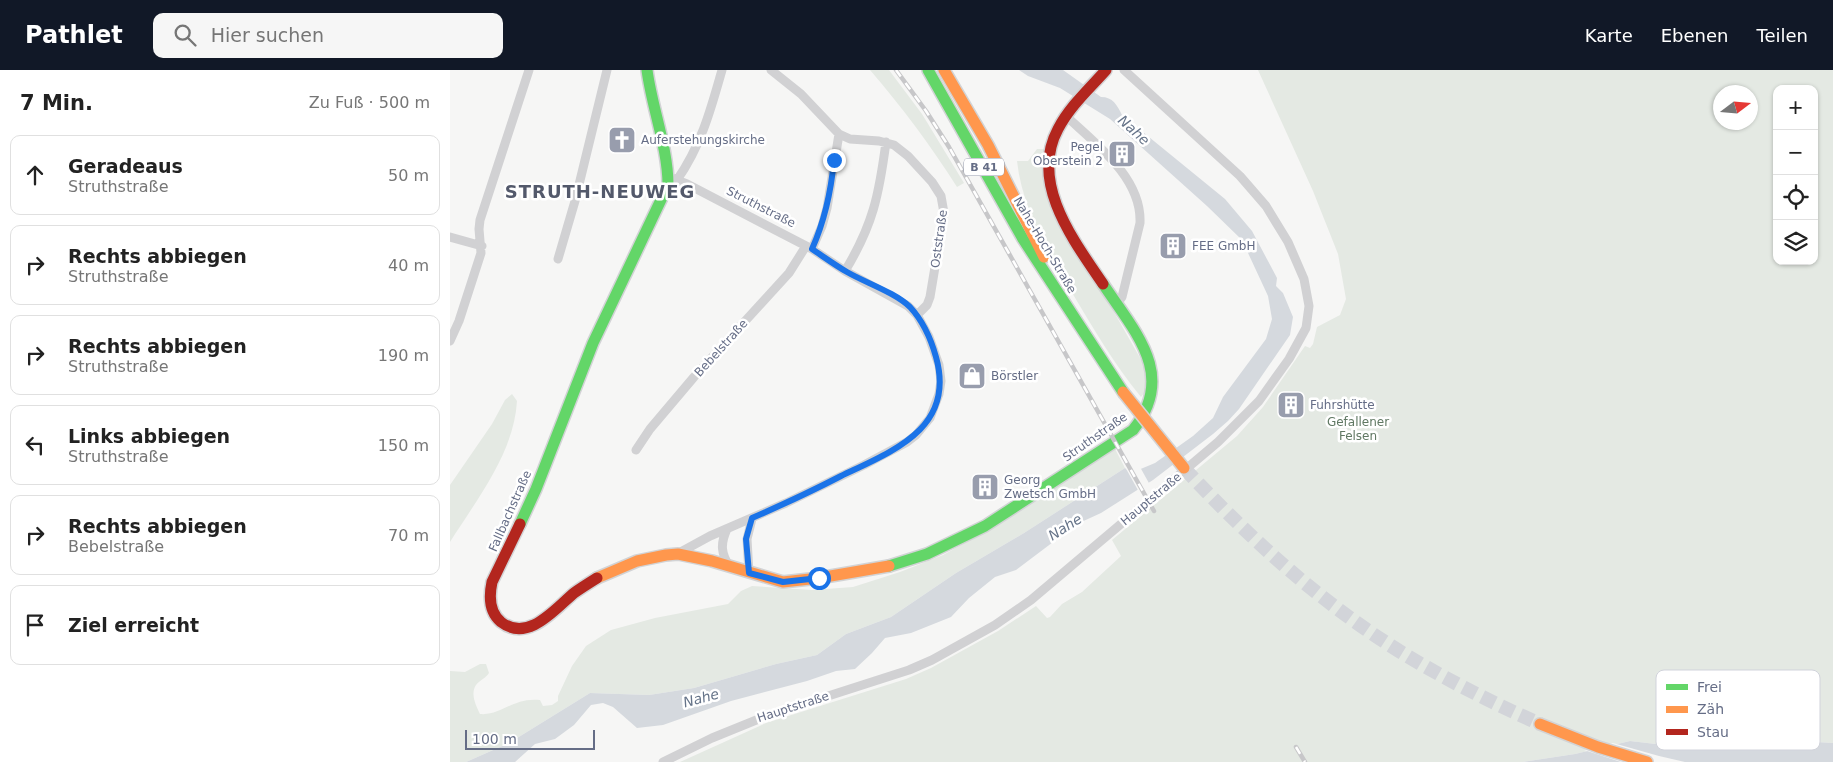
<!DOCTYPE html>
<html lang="de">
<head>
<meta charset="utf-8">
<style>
	body { margin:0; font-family:"DejaVu Sans",sans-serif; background:#f6f6f6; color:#222 }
	.controls { position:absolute; right:15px; top:15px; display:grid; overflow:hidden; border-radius:10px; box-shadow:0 1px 4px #0004 }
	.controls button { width:45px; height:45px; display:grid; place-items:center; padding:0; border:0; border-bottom:1px solid #e0e0e0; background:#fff; color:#222; font:25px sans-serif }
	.compass { position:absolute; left:1263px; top:15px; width:45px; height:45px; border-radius:50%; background:#fff; box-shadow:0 1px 4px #0004; rotate:74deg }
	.scale { position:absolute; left:15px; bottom:12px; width:130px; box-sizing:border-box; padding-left:5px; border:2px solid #656d86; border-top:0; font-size:14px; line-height:18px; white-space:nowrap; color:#656d86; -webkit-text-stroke:4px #fff; paint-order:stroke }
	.stop { position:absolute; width:15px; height:15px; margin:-11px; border:4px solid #1a73e8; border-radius:50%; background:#fff }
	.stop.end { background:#1a73e8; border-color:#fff; box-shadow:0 1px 5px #0008 }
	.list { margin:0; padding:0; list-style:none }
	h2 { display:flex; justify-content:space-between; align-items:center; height:65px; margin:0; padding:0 20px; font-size:21px }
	h2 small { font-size:16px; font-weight:400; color:#767676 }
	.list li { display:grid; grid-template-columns:32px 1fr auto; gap:15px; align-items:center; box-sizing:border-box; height:80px; margin:0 10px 10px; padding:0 10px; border:1px solid #e0e0e0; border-radius:10px }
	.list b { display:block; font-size:19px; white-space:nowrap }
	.list p { margin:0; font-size:16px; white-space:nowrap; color:#767676 }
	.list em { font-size:16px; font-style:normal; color:#767676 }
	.icon { flex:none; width:28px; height:28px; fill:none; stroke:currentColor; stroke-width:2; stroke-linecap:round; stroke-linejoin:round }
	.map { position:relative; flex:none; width:1383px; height:692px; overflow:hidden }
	header { display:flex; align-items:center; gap:30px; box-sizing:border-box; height:70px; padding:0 25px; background:#111827; color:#fff }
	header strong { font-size:24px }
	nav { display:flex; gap:28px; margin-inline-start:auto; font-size:18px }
	.search { width:350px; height:45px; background:#f6f6f6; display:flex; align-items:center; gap:12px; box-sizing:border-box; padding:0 18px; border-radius:10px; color:#767676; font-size:19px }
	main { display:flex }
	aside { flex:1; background:#fff }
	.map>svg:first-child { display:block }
</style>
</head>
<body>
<header>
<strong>Pathlet</strong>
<div class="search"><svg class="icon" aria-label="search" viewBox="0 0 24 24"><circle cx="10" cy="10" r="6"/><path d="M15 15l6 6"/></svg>Hier suchen</div>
<nav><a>Karte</a><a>Ebenen</a><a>Teilen</a></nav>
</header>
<main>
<aside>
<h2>7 Min.<small>Zu Fuß · 500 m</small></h2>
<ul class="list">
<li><svg class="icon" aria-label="ahead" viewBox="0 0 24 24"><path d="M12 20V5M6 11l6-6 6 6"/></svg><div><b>Geradeaus</b><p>Struthstraße</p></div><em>50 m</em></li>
<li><svg class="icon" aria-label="right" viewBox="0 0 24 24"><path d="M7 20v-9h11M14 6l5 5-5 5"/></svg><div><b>Rechts abbiegen</b><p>Struthstraße</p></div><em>40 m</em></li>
<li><svg class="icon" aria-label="right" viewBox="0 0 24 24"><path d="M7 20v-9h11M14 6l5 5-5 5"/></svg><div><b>Rechts abbiegen</b><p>Struthstraße</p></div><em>190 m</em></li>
<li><svg class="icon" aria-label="left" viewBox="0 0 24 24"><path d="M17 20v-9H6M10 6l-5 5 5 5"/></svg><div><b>Links abbiegen</b><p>Struthstraße</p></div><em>150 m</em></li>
<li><svg class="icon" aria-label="right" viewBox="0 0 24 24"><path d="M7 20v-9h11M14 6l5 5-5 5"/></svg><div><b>Rechts abbiegen</b><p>Bebelstraße</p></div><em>70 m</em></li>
<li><svg class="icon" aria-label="arrive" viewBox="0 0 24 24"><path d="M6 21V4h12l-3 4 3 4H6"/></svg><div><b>Ziel erreicht</b></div></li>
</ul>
</aside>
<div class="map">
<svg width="1383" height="692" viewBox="0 0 1383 692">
	<rect width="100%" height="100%" fill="#f6f6f5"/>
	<path fill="#e4e9e3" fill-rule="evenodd" d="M420,0H439L472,44L514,113L507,117C481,76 452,37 420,0Z
		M808,0H1383V673L1297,668L1249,679L1180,671L1125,684L1073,692H230L316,653L456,609L481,598L548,561L586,536L597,548L600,547L612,534L632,522L671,486L662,470L787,366L813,337L855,276L860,278L863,274L867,257L890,245L896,229L888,184L863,121ZM1327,19H1364V191H1327ZM1270,22H1300V52H1270Z
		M587,79H594L595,118L603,144L640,200L697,300L696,321L691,327C664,294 643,258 621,221C598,181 572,138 567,91H578Z
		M62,324L67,331C64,383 27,429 0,472V415L42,354L55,330Z
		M664,377L675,398L574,463L506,503L441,547L396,564L367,585L326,594L244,618L199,625L140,623L59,673L16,692H0V601L15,602L30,594H36L39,603C36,608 30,610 26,615C20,624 26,635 30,644C51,646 63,627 90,630L93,636L102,635L108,631V626L122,596L136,576L161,560L205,548L278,534L291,521L302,516L362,520L403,517L450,502L493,485L529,465Z"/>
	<path fill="#d5d9de" d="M569,0H613L651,27C663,27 667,35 672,45L775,129L802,161L827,208L826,216L833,223L843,247L840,265L789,339L778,351L763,364L703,410L651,443L627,454L566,500L545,507L519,528L501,547L461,563L435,568L422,583L405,599L386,601L357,611L281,631L213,655L187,658L163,637L153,633L141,635L124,655L105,669L85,674L65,692H16L59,673L140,623L199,625L244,618L326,594L367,585L396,564L441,547L506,503L574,463L675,398L681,403L705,393L743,366L763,348L773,327L816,269L822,249L818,226L792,170L757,136L660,49L610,18L578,6Z
		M1297,668L1383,673V692H1073L1125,684L1180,671L1249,679Z"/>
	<path fill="#f6f6f5" d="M674,395L681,400L690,397L700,415L689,422Z
		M1163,673L1209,686L1235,692H1171L1134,680Z"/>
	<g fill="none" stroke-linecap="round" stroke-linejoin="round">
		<path stroke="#d2d4d9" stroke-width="14" stroke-dasharray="14 7" stroke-linecap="butt" d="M734,398C801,470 874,536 959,587C1001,612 1045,634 1090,654"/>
		<defs>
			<path id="fast" d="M478,0L573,169L673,322
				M70,454L86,419L143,273L218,115C218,78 202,38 197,0
				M439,496L477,484L535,456L683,360C727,305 685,262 653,214"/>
			<path id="slow" d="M494,0L538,75L594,187
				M147,508L187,491L216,485L228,484L262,491L333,512L369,508L439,496
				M1090,654L1148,677L1197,692"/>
			<path id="jam" d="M653,214C624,171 579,113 608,59C620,36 639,19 656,0
				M70,454L42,512C39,526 39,542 51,552C78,573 105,539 124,523C131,518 139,513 147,508"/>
		</defs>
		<use href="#fast" stroke="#d2d3d5" stroke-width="14"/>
		<use href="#slow" stroke="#d2d3d5" stroke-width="14"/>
		<use href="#jam" stroke="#d2d3d5" stroke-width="14"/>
		<path stroke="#d1d1d3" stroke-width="9" d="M321,0L351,24L389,64L400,69L429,71L444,75L458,86L482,112L491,126L494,143L480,227L477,235L467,245
			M616,46C646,74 692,108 690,153L672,227L666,235
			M219,107L237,114L333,164L362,179L395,201L458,236L467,245L479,267L489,295L491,311L489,324L480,348L466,365L457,372L414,395L336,433L260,466L227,484
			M227,110C251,76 261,39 272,0
			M0,167L32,176
			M362,179L372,156L377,138L389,64
			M108,189L125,131L157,0
			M395,201C423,155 429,125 436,72
			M0,271L9,251L31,183L29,159L30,150L79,0
			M186,380L200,359L244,307L339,203L356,176
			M277,459C270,474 271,484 280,497
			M299,503L297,469L302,449
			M213,692L262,668L316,646L459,600L482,590L545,555L581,530L768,372L809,331L839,289L856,258L859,236L854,209L838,172L816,136L790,106L674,0"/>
		<use href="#fast" stroke="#63d668" stroke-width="11"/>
		<use href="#slow" stroke="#ff974d" stroke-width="11"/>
		<use href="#jam" stroke="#b3261e" stroke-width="11"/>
		<defs>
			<path id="rail" d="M446,0L476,41L499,77L704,441
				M846,677L855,692"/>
		</defs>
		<use href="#rail" stroke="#c7c7c9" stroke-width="4.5"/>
		<use href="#rail" stroke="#fff" stroke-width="2.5" stroke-dasharray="8" stroke-linecap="butt"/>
		<defs>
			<path id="slow-bridge" d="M673,322L734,398"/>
		</defs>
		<use href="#slow-bridge" stroke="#d2d3d5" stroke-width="14" stroke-linecap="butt"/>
		<use href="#slow-bridge" stroke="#ff974d" stroke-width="11"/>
	</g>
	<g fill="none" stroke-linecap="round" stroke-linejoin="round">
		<path stroke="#1a73e8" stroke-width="6" d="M369,508L333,512L299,503L296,469L302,448C332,435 362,421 391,406C443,381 506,358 486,287C481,269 473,251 460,237C444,222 416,213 397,202C385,195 374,187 362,179C375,150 381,122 384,90"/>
	</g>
	<defs>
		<symbol id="church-square" viewBox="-11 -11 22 22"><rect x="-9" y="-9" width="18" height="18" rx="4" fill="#989dad" stroke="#fff"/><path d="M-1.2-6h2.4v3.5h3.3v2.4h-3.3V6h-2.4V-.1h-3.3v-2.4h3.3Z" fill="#fff"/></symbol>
		<symbol id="building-square" viewBox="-11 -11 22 22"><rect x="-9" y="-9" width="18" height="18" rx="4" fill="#989dad" stroke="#fff"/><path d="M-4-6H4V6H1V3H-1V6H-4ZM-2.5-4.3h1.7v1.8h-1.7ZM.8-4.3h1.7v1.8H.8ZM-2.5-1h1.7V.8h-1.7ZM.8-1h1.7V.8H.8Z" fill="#fff"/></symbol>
		<symbol id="shop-square" viewBox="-11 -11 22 22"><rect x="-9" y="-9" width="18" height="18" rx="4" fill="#989dad" stroke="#fff"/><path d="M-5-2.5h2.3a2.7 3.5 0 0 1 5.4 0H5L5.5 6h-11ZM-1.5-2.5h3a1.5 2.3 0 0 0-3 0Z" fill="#fff"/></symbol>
	</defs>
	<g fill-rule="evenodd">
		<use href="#church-square" x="156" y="54" width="32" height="32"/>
		<use href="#building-square" x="656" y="68" width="32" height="32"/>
		<use href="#building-square" x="707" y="160" width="32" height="32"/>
		<use href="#shop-square" x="506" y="290" width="32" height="32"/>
		<use href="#building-square" x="825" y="319" width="32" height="32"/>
		<use href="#building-square" x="519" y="401" width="32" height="32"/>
	</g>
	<g text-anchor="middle" stroke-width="5" stroke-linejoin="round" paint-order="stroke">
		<rect fill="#fff" stroke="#9399aa" stroke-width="1" x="514" y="88.5" width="40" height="17" rx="4"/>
		<g font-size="11" font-weight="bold" fill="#656d86">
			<text x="534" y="101">B 41</text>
		</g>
		<g font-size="12" fill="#656d86" stroke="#fff" text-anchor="start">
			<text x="191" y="74">Auferstehungskirche</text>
			<text x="653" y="81" text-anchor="end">Pegel<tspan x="653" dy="14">Oberstein 2</tspan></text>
			<text x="742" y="180">FEE GmbH</text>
			<text x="541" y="310">Börstler</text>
			<text x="860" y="339">Fuhrshütte</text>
			<text x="554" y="414">Georg<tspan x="554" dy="14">Zwetsch GmbH</tspan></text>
		</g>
		<g font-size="12" fill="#656d86" stroke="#fff">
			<text transform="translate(311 137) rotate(27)" y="4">Struthstraße</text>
			<text transform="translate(489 169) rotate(-82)" y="4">Oststraße</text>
			<text transform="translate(595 175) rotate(59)" y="4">Nahe-Hoch-Straße</text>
			<text transform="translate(271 278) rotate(-48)" y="4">Bebelstraße</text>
			<text transform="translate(645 367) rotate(-35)" y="4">Struthstraße</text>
			<text transform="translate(701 429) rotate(-40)" y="4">Hauptstraße</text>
			<text transform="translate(60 441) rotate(-66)" y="4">Fallbachstraße</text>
			<text transform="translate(343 637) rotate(-18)" y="4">Hauptstraße</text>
		</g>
		<g font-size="12" fill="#607863" stroke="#fff">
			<text x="908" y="356">Gefallener<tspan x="908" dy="14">Felsen</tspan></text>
		</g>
		<g font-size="14" font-style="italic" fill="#667489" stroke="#fff">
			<text transform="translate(684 60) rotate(42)" y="5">Nahe</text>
			<text transform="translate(615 457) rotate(-32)" y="5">Nahe</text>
			<text transform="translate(251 628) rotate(-15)" y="5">Nahe</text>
		</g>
		<g font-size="18" font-weight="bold" letter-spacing="1" fill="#53596b" stroke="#fff">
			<text x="150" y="128">STRUTH-NEUWEG</text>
		</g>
	</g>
	<rect x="1206" y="600" width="164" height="80" rx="8" fill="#fff" stroke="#d1d3db" stroke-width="1"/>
	<rect x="1216" y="614" width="22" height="6" fill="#63d668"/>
	<rect x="1216" y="636" width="22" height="7" fill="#ff974d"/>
	<rect x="1216" y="659" width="22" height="6" fill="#b3261e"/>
	<g font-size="14" fill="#656d86">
		<text x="1247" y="622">Frei</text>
		<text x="1247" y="644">Zäh</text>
		<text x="1247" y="667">Stau</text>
	</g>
</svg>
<div class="controls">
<button>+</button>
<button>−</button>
<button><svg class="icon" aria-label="locate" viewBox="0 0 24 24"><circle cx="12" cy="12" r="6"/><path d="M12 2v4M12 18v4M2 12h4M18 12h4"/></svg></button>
<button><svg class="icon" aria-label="layers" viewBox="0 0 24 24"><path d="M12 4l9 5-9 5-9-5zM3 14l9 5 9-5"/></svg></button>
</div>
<svg class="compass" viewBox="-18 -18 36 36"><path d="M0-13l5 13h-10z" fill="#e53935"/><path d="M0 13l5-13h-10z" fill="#767676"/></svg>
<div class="scale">100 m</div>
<div class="stop" style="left:369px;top:508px"></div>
<div class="stop end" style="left:384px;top:90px"></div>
</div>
</main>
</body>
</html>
